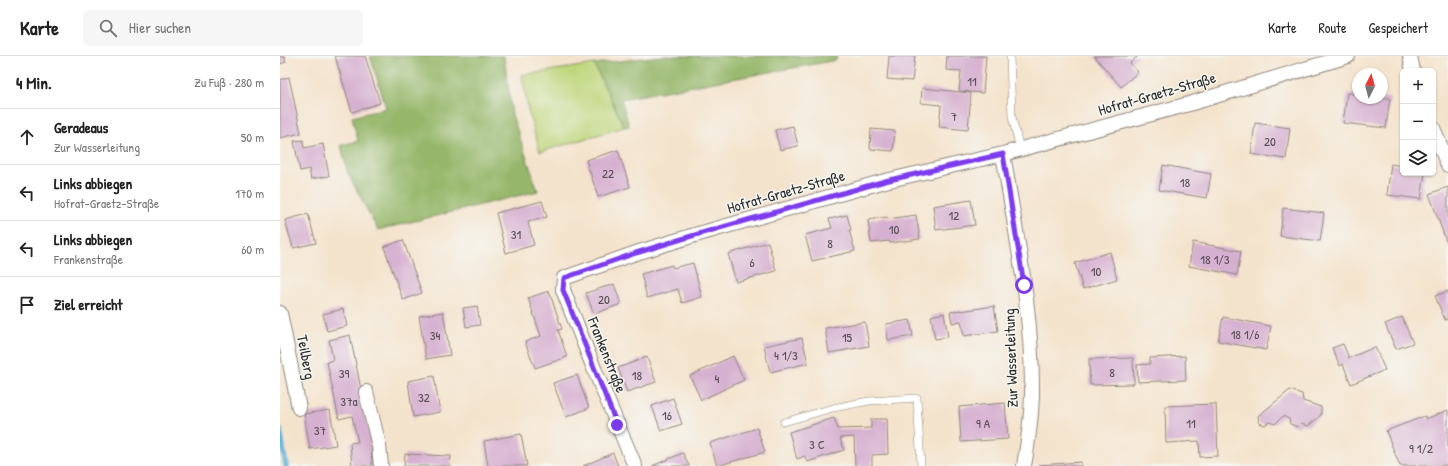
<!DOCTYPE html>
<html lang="de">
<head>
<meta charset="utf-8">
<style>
	body { margin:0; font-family:"Patrick Hand",sans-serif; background:#f6f6f6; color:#222 }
	.controls { position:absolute; right:12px; top:12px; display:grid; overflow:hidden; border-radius:6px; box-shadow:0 1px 3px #0004 }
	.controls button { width:36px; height:36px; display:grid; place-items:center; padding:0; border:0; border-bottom:1px solid #e0e0e0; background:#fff; color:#222; font:20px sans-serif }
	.compass { position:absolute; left:1072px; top:12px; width:36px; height:36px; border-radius:50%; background:#fff; box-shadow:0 1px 3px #0004; rotate:6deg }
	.stop { position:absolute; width:12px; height:12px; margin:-9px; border:3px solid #7c3aed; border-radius:50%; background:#fff }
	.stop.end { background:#7c3aed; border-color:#fff; box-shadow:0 1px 4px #0008 }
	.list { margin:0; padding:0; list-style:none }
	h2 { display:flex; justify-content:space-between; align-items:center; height:52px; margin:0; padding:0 16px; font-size:17px }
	h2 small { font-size:13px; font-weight:400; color:#767676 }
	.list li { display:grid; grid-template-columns:26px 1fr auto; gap:12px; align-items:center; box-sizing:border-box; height:56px; padding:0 16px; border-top:1px solid #e0e0e0 }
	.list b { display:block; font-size:15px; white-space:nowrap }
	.list p { margin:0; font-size:13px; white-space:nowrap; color:#767676 }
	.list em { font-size:13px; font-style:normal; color:#767676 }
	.icon { flex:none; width:22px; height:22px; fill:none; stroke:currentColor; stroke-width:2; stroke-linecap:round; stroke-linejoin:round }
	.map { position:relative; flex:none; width:1168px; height:410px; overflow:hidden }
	header { display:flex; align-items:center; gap:24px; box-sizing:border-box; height:56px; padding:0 20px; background:#fff; border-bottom:1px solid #e0e0e0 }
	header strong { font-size:19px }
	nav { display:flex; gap:22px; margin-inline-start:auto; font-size:14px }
	.search { width:280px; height:36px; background:#f6f6f6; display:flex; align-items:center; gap:10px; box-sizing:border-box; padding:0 14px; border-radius:6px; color:#767676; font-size:15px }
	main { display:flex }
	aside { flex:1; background:#fff }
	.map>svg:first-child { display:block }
</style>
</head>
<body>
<header>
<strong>Karte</strong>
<div class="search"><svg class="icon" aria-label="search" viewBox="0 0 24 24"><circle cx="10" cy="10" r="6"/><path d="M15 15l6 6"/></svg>Hier suchen</div>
<nav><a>Karte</a><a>Route</a><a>Gespeichert</a></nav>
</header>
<main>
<aside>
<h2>4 Min.<small>Zu Fuß · 280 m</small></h2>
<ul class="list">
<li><svg class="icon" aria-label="ahead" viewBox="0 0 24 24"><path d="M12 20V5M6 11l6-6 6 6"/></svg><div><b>Geradeaus</b><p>Zur Wasserleitung</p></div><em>50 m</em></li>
<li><svg class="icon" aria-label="left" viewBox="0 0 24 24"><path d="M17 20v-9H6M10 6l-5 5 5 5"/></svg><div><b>Links abbiegen</b><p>Hofrat-Graetz-Straße</p></div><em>170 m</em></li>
<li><svg class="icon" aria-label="left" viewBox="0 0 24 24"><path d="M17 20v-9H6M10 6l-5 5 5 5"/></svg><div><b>Links abbiegen</b><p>Frankenstraße</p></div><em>60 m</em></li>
<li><svg class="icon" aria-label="arrive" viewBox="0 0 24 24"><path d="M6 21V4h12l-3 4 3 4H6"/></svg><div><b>Ziel erreicht</b></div></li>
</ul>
</aside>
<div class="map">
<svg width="1168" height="410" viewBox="0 0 1168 410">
	<rect width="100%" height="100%" fill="#f6f6f2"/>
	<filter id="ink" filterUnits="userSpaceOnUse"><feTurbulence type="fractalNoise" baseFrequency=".025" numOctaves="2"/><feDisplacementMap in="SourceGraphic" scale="8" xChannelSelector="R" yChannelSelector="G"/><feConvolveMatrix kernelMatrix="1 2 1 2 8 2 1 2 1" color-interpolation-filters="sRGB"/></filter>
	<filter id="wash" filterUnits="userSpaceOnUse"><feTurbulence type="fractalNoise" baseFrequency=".012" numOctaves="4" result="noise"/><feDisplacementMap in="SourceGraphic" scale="16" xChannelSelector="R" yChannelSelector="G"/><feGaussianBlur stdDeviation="0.9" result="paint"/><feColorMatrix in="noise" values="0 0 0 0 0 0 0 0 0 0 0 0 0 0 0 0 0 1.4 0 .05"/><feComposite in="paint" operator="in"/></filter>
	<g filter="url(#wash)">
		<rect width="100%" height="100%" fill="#f4e3cc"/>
		<path fill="#bed67a" stroke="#748052" d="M314,8L344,71L260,96L248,54L242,19Z"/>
		<path fill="#96b76a" stroke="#60714a" d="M90,0H224L232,59L258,135L98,174L68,118L61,89L78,85L72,61L106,52Z
			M382,0H556L557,4L341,43L349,70L344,71L314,8Z"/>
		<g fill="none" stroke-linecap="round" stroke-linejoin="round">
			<path stroke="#54aed1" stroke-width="5.5" d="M0,374L6,410"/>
		</g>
		<g id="blocks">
			<path fill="#d6b0d0" d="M0,0H4L6,6L0,8Z
				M55,0H85L100,47L72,56Z
				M609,0H635L632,25L607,23Z
				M667,0H706L703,37L679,35L681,15L666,14Z
				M814,0H858L850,7L858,16L841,31Z
				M9,21L21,77L0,82V24Z
				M642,32L691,37L688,74L659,71L661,49L641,47Z
				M1067,37L1078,38V42H1110L1106,72L1063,67Z
				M975,67L1010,72L1006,103L971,98Z
				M513,70L518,90L500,94L495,74Z
				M591,73L615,75L613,95L590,93Z
				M23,84L24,92L43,88L49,120L31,123L29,113L20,115L14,85Z
				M338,94L350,131L318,141L306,104Z
				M1111,108L1123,110V117H1145L1141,143L1107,139Z
				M883,109L931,118L927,142L879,134Z
				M1168,131V190L1149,138Z
				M691,144L695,169L656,174L653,150Z
				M262,145L267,161L248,166L254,189L226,197L216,157Z
				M1003,152L1044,157L1040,185L1000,180Z
				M28,158L36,187L13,192L5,164Z
				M567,159L571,174H569L575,195L532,205L525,179L552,172L549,163Z
				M636,159L640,183L610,187L609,185L591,187L588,164L607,161V163Z
				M123,184L142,237L123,244L104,191Z
				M488,186L496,215L456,226L448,198Z
				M913,186L961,195L957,219L909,210Z
				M830,196L837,223L803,233L795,207Z
				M413,207L422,241L402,247L398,233L367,242L361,218L392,209L393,212Z
				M334,228L341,248L314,258L306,237Z
				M269,235L282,273L278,274L287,301L255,312L245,286L261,280L248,242Z
				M1168,235V263L1165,264L1155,240Z
				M197,250L200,269L186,271L183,252Z
				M714,250L718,275L684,280L681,265L672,267L670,256L681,254V255Z
				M63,253L67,270L47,275L43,258Z
				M163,256L170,299L146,303L139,260Z
				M664,257L668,281L655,283L651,260Z
				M943,261L991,270L986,294L938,285Z
				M1122,261L1133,287L1116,293L1105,268Z
				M630,264L633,280L608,284L606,268Z
				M585,266L589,290L549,297L545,272Z
				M70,279L91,383L92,410H72L70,387L78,386L72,360L59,363L47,306L53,304L49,284Z
				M522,282L528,307L490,316L484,290Z
				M1063,288L1069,302L1095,291L1105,314L1071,328L1063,308L1060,310L1052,292Z
				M453,300L464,324L421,344L410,320Z
				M905,300L906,324L858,326L857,309L870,308V302Z
				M367,301L376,326L347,336L338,312Z
				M853,302L854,328L810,329L809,303Z
				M297,319L309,352L286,361L273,327Z
				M154,320L160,356L133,361L128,325Z
				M1010,334L1022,338L1023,345L1041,351V359L1028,370L1021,368L1018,371L1010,368L1009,363L1003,360L995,368L989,366L985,369L979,367L978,360Z
				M393,342L402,368L381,375L372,350Z
				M725,347L728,383L681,386L679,351Z
				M936,348L938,400L920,401L919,385L886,387L885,350Z
				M50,354L56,389L30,393L24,358Z
				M1168,354V408L1163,410H1120L1106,375L1145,360L1146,363Z
				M554,362L558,373L591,372V363H607L608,398L592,399V410H575L574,381L560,382L564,394L527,406L525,400L517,403L509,376Z
				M477,372L485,396L437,410L430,387Z
				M241,378L247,410H208L204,385Z
				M333,397L338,410H303Z
				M403,397L409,410H372Z
				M125,398L171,400L170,410H124Z
				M801,406V410H759V409Z"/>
		</g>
	</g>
	<g filter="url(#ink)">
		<use href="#blocks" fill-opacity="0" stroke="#90877c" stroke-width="1"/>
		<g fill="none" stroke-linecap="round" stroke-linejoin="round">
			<defs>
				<path id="lane" d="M730,0L732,61L740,93
					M504,366L553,352L589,345L637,342L641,410"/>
				<path id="street" d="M1130,0L1133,15
					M1153,72L1168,109
					M723,98C736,178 753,259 752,340C751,364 748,387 744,410
					M0,257L19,352
					M86,336L99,390L101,410
					M355,410L315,315L283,234L284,222L356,197L415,179L605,125L723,98L909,48L1068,0"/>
			</defs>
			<use href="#lane" stroke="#90877c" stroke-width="8"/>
			<use href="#street" stroke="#90877c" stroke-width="16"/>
			<use href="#lane" stroke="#fff" stroke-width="7"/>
			<use href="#street" stroke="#fff" stroke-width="14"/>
		</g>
	</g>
	<g fill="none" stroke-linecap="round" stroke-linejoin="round" filter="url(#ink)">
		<path stroke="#7c3aed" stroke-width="5" d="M337,369L283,234L284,222L356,197L415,179L605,125L723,98L744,229"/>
	</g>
	<g text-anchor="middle" stroke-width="3" stroke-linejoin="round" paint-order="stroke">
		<g font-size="13" fill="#564c54">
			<text x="692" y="30">11</text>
			<text x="674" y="65">7</text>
			<text x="990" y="90">20</text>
			<text x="328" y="122">22</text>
			<text x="905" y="131">18</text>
			<text x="674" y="164">12</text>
			<text x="614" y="178">10</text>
			<text x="236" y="183">31</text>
			<text x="550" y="192">8</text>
			<text x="935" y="208">18 1/3</text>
			<text x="472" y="211">6</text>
			<text x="816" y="220">10</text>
			<text x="324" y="248">20</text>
			<text x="965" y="283">18 1/6</text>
			<text x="155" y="284">34</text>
			<text x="567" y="286">15</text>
			<text x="506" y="304">4 1/3</text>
			<text x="832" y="321">8</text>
			<text x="64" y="322">39</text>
			<text x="357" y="324">18</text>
			<text x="437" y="327">4</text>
			<text x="144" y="346">32</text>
			<text x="69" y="350">37a</text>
			<text x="387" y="364">16</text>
			<text x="703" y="372">9 A</text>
			<text x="911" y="372">11</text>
			<text x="40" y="379">37</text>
			<text x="537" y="393">3 C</text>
			<text x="1141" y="397">9 1/2</text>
		</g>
		<g font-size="15" fill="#2b2b2b" stroke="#f6f6f2">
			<text transform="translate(877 38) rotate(-16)" y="5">Hofrat-Graetz-Straße</text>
			<text transform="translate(506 136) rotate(-16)" y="5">Hofrat-Graetz-Straße</text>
			<text transform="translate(327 299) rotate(68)" y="5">Frankenstraße</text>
			<text transform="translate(26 301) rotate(79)" y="5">Teilberg</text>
			<text transform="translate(731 302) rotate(-92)" y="5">Zur Wasserleitung</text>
		</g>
	</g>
</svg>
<div class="controls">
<button>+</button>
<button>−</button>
<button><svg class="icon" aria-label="layers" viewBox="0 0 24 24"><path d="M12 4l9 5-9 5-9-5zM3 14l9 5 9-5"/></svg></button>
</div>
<svg class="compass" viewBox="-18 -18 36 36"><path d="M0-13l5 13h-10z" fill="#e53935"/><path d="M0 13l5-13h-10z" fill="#767676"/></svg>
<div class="stop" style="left:744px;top:229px"></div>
<div class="stop end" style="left:337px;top:369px"></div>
</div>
</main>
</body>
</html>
